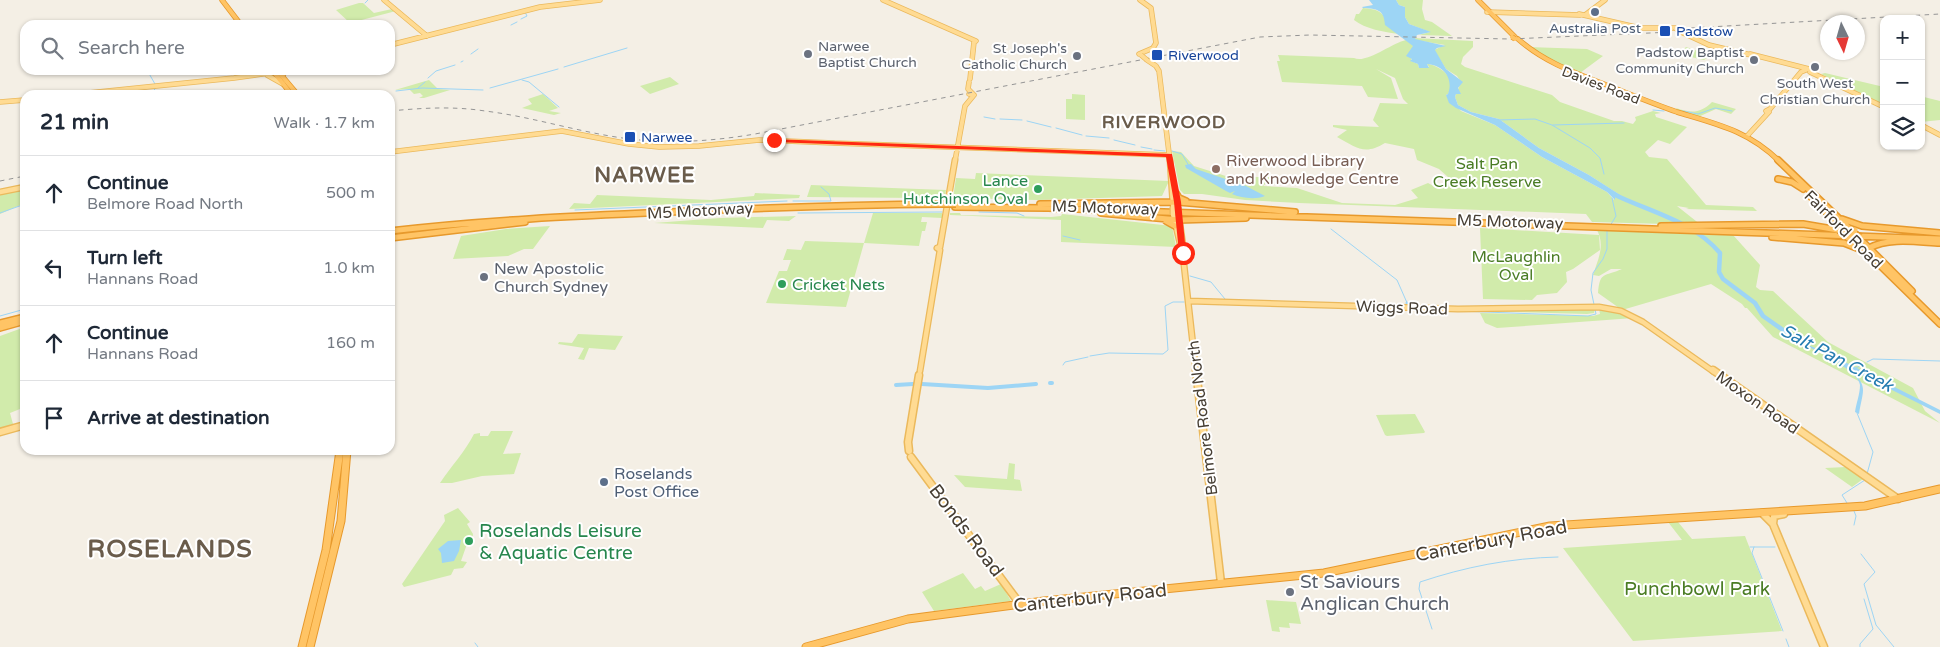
<!DOCTYPE html>
<html lang="en">
<head>
<meta charset="utf-8">
<style>
	body { margin:0; font-family:"Varela Round",sans-serif; background:#f2f2f3; color:#1f2937 }
	.controls { position:absolute; right:15px; top:15px; display:grid; overflow:hidden; border-radius:10px; box-shadow:0 1px 4px #0004 }
	.controls button { width:45px; height:45px; display:grid; place-items:center; padding:0; border:0; border-bottom:1px solid #e0e1e3; background:#fff; color:#1f2937; font:25px sans-serif }
	.compass { position:absolute; left:1820px; top:15px; width:45px; height:45px; border-radius:50%; background:#fff; box-shadow:0 1px 4px #0004; rotate:175deg }
	.stop { position:absolute; width:15px; height:15px; margin:-11px; border:4px solid #ff2911; border-radius:50%; background:#fff }
	.stop.end { background:#ff2911; border-color:#fff; box-shadow:0 1px 5px #0008 }
	.list { margin:0; padding:0; list-style:none }
	h2 { display:flex; justify-content:space-between; align-items:center; height:65px; margin:0; padding:0 20px; font-size:21px }
	h2 small { font-size:16px; font-weight:400; color:#747a83 }
	.list li { display:grid; grid-template-columns:32px 1fr auto; gap:15px; align-items:center; box-sizing:border-box; height:75px; padding:0 20px; border-top:1px solid #e0e1e3 }
	.list b { display:block; font-size:19px; white-space:nowrap }
	.list p { margin:0; font-size:16px; white-space:nowrap; color:#747a83 }
	.list em { font-size:16px; font-style:normal; color:#747a83 }
	.icon { flex:none; width:28px; height:28px; fill:none; stroke:currentColor; stroke-width:2; stroke-linecap:round; stroke-linejoin:round }
	.map { position:relative; flex:none; width:1940px; height:647px; overflow:hidden }
	.search { position:absolute; background:#fff; box-shadow:0 1px 4px #0004; left:20px; top:20px; width:375px; height:55px; display:flex; align-items:center; gap:12px; box-sizing:border-box; padding:0 18px; border-radius:15px; color:#747a83; font-size:19px }
	.panel { position:absolute; background:#fff; box-shadow:0 1px 4px #0004; left:20px; top:90px; width:375px; height:365px; border-radius:15px }
	.map>svg:first-child { display:block }
</style>
</head>
<body>
<div class="map">
<svg width="1940" height="647" viewBox="0 0 1940 647">
	<rect width="100%" height="100%" fill="#f4efe5"/>
	<path fill="#d1ebab" d="M1396,0H1423L1422,9L1425,20L1432,22L1452,36L1419,35L1430,32L1409,24L1405,17V7L1399,5Z
		M359,3H363L374,13L392,9L396,11L350,23L336,10Z
		M1363,8C1393,10 1378,22 1399,34C1384,32 1365,29 1354,20L1356,14H1359Z
		M1414,38L1473,41V47L1463,57L1461,64L1465,67L1552,95L1560,102L1614,121H1622L1633,124L1636,120L1635,117L1653,111L1661,113L1655,114L1656,117L1687,127L1670,144L1658,140L1645,152L1649,157L1667,159L1706,205L1753,207L1757,211L1686,209L1689,208L1677,206L1701,225L1592,222L1586,214L1299,203L1245,200L1202,194H1184L1180,190L1172,151L1181,152L1194,166L1248,183L1252,177H1273L1263,186L1297,188L1342,203L1395,205L1418,198L1411,190L1428,183L1439,189L1448,184V177L1439,169L1417,160L1414,149L1385,143C1364,156 1356,147 1337,137L1347,130L1333,127V125L1379,127L1373,120L1380,103L1408,104L1403,99L1395,78L1376,69L1391,78L1398,99L1368,97L1362,86L1282,82L1277,61H1280L1278,55L1354,58C1366,64 1392,43 1406,40L1414,46L1411,61L1418,64L1419,68L1429,67L1427,64C1435,64 1450,73 1451,83C1452,86 1450,91 1448,94L1446,95L1461,111L1495,125L1542,157L1607,192L1614,200L1615,197H1623L1589,175L1539,148L1499,119L1471,112L1458,105L1455,97L1461,82L1457,76L1446,69L1434,50L1445,45L1415,40Z
		M1528,47L1587,49L1603,56L1580,73L1565,68Z
		M1686,47L1698,51L1700,49L1722,56L1718,59L1708,57L1704,60L1691,57L1693,54L1682,51Z
		M1825,73L1884,87V105L1821,74Z
		M670,77L679,84L650,94L640,86Z
		M429,80L438,89L450,90L424,98H419L423,96L420,93L414,94L409,89L395,90Z
		M543,94L558,108L549,111L561,113L554,115L522,108L532,104L528,99Z
		M1072,94L1085,95V120L1066,119V99H1072Z
		M1924,97L1940,101V120L1921,122V98Z
		M1712,102L1736,109L1731,114L1716,109L1698,117L1677,110L1676,108C1691,113 1700,114 1712,102Z
		M976,173L1169,181L1162,196L1037,200L953,198L956,178L975,179Z
		M811,185L946,190L945,195H921L920,198L807,197Z
		M25,188V203L0,214V193Z
		M755,193L800,195L799,198L569,209L574,203L590,204L597,195L711,200L754,196Z
		M873,213H942V218L922,217L921,222H927L925,231H922L919,246L864,243L846,307L766,303L779,271H787L791,260H783L787,249L801,250L805,241L864,243Z
		M950,213H960L961,215L1051,217L1061,216L1062,214L1172,226L1176,247L1061,242V220L950,215Z
		M796,216L789,221L767,220L763,228L654,223L720,218Z
		M550,226L533,249H524L508,256L453,259L461,236L506,229Z
		M1480,228L1599,235L1600,250L1573,269L1566,272L1567,282L1557,293L1537,295L1532,300L1483,299Z
		M1596,228L1733,235L1760,265L1756,287L1760,290L1773,291L1828,342L1913,388L1925,411L1940,423L1773,337L1747,308H1745L1742,304L1711,284L1622,310L1598,293C1600,271 1604,277 1622,269H1611L1599,276L1593,275C1598,259 1606,245 1596,228Z
		M1595,309L1594,313L1587,314L1476,311Z
		M1599,309L1612,310L1634,318L1497,328L1485,323L1480,313L1593,316L1600,314Z
		M25,327V407L10,413L13,424L0,429V336Z
		M578,334L623,336L615,350L589,348L584,360L578,359L584,348L558,344L559,342L572,343Z
		M1415,414L1425,432L1424,433L1387,436L1385,435L1376,415Z
		M491,431H513L503,454L521,453L514,474L482,476L452,483H440C451,466 465,452 474,434L480,433V436H488Z
		M1009,463L1015,464L1014,479L1020,480L1022,491L965,487L954,475L1007,479Z
		M1846,467L1863,479L1852,487L1825,468Z
		M458,508L470,522L467,524L473,534L472,543L467,544L461,561L467,562L463,568L454,569L451,575L404,587L402,584L445,521L444,515Z
		M1668,522H1678L1692,539L1745,536L1782,631L1633,641L1563,548L1682,540Z
		M963,573L975,589L981,586L985,591L1001,584L1011,601L934,611L922,592Z
		M1266,600L1296,602L1301,624L1289,623L1290,628L1279,627L1280,632L1272,631Z"/>
	<path fill="#9dd5f5" d="M1366,0H1396L1399,5L1405,7V17L1409,24L1431,32L1417,35L1415,39L1446,46L1437,48L1435,50L1446,69L1463,82L1458,88L1461,94H1456L1455,97L1458,105L1471,112L1499,119L1539,148L1589,175L1625,198L1615,197V200L1607,192L1542,157L1495,125L1456,108L1449,103L1446,95L1448,94C1454,78 1443,65 1427,64L1429,68H1419L1418,64L1410,61L1412,59L1406,56L1413,46L1385,25C1384,9 1377,9 1363,8L1362,7L1373,5L1369,0Z
		M1191,164L1196,169L1246,186L1265,196C1255,200 1241,198 1232,194L1235,191L1230,193L1226,191L1186,168L1185,165Z
		M1794,339L1827,353L1940,410V414L1852,370C1868,388 1863,389 1859,414L1855,412C1856,404 1860,394 1860,385C1859,369 1807,347 1794,339Z
		M461,540L459,551L454,561L442,563L441,553L438,549L448,541Z"/>
	<g fill="none" stroke-linecap="round" stroke-linejoin="round">
		<path stroke="#9dd5f5" stroke-width="1" d="M365,3L368,0
			M521,19L527,16L525,12
			M187,24L193,21
			M511,25L517,22
			M471,54L478,49
			M461,62L463,61
			M564,67L627,48
			M147,70L155,84
			M428,78L436,71L455,65
			M522,80L529,82L559,107
			M156,88L153,91L160,95
			M418,88L425,82
			M490,88L558,69
			M396,91L422,88L483,90
			M351,94H358
			M1653,110L1664,111
			M1683,111L1698,114L1715,108L1732,111
			M984,117L995,119
			M1000,119L1022,120
			M1498,120L1535,119L1552,125L1590,148L1600,158L1604,174
			M1027,121L1051,127
			M1553,125L1624,123
			M1056,128L1082,135
			M1086,136L1109,138
			M1114,140L1135,145
			M1141,147L1152,149
			M1154,150L1165,151
			M1172,151L1182,154L1189,166
			M953,197L975,200
			M793,201H831L829,194L821,187
			M575,210L787,201
			M979,212L1017,213L1024,216
			M0,213L25,204
			M798,213L942,212
			M1610,226L1616,216L1612,198
			M1331,229L1397,280L1408,305
			M1063,236L1080,240
			M1190,276L1211,282L1225,299
			M1460,311L1588,316L1596,314L1591,290L1593,273L1603,259L1607,249V229
			M0,316L25,309
			M1090,356L1109,353L1163,354L1168,350L1165,306L1173,302H1184
			M1867,362L1873,359L1940,361
			M1063,365L1065,362L1088,357
			M1856,368L1862,365
			M1857,413L1873,452L1867,474
			M1847,503L1842,495L1865,480
			M1854,511L1856,516L1854,525
			M1750,547H1775
			M1754,547L1752,553L1783,631
			M1861,554L1875,572L1864,584L1876,625L1894,647
			M1432,629L1419,589L1420,582C1465,567 1510,558 1558,557
			M1786,639L1789,647
			M475,643L478,647
			M1860,647V644L1873,629L1864,599"/>
		<path stroke="#9dd5f5" stroke-width="3" d="M1407,303L1409,305"/>
		<path stroke="#9dd5f5" stroke-width="4" d="M1050,383H1052
			M922,384L988,388L1036,384
			M896,385L913,384"/>
		<path stroke="#9dd5f5" stroke-width="4.5" d="M1613,194C1650,212 1693,221 1720,253L1719,272L1723,279L1755,303L1763,316L1800,342"/>
		<defs>
			<path id="major-far2" d="M384,0L427,36
				M883,0L976,41
				M1487,12L1580,15
				M1579,14L1640,28H1675
				M1585,15L1605,0
				M1681,32L1709,45L1751,55
				M390,45L540,7L600,0
				M1139,54L1153,48L1156,43L1151,8L1140,0
				M1750,54L1809,69
				M1147,60L1156,66L1159,71L1170,161
				M1810,72L1884,107
				M267,75L283,84
				M970,79L974,42
				M969,82L968,89L973,94
				M69,95L234,78L290,70
				M0,102L25,100
				M1766,111L1770,109L1801,72L1806,70
				M1921,125L1940,135
				M1747,136L1769,112
				M833,143L1169,155
				M390,152L562,131L629,144L659,147L699,146L759,140L834,143
				M955,161L965,106L974,95L969,94"/>
			<path id="major-far1" d="M1170,160L1173,205
				M0,192L25,187
				M1173,214L1183,256L1196,372
				M1179,217L1183,246
				M1189,301L1458,309L1599,307L1621,311L1643,322L1714,372
				M920,371L940,250L937,248L940,247L955,160"/>
			<path id="major" d="M1196,370L1221,583
				M1713,370L1898,499
				M0,432L25,425
				M909,451L908,442L919,375
				M911,457L1020,604
				M1762,513L1773,524L1824,647
				M1773,524L1774,516L1784,514"/>
			<path id="highway-far2" d="M222,0L241,25
				M1478,0L1515,37
				M1518,39C1545,63 1576,73 1609,86C1632,95 1654,104 1677,112C1717,124 1749,131 1779,161
				M272,70L292,95
				M277,70L298,95
				M282,76L285,72L293,70"/>
			<path id="highway-far1" d="M1778,160L1851,230
				M1778,179L1792,182L1803,189
				M1176,193L1179,198L1186,201
				M1810,196L1844,230
				M1040,204L1178,202L1295,212
				M955,207L1048,208L1940,239
				M1101,213L1179,220L1246,218
				M1842,219L1862,226L1940,233
				M1166,221L1175,226
				M1661,226L1803,224L1838,230
				M390,231C483,220 577,216 670,212C760,208 850,205 940,204
				M1772,237L1844,243L1867,252
				M390,238L525,222
				M1852,238L1940,324
				M1859,238L1912,291
				M1869,248C1889,237 1918,242 1940,243
				M0,323L25,317
				M0,328L25,321"/>
			<path id="highway" d="M302,647L326,550L340,450
				M310,647L341,521L347,450
				M806,647L908,619L1044,601L1324,573L1550,526L1865,506L1940,489"/>
		</defs>
		<use href="#major-far2" stroke="#ebb95c" stroke-width="5.5"/>
		<use href="#major-far1" stroke="#ebb95c" stroke-width="7"/>
		<use href="#major" stroke="#ebb95c" stroke-width="9"/>
		<use href="#highway-far2" stroke="#e7992c" stroke-width="5.5"/>
		<use href="#highway-far1" stroke="#e7992c" stroke-width="8"/>
		<use href="#highway" stroke="#e7992c" stroke-width="9"/>
		<use href="#major-far2" stroke="#ffdb93" stroke-width="4"/>
		<use href="#major-far1" stroke="#ffdb93" stroke-width="4.5"/>
		<use href="#major" stroke="#ffdb93" stroke-width="6"/>
		<use href="#highway-far2" stroke="#ffc465" stroke-width="4"/>
		<use href="#highway-far1" stroke="#ffc465" stroke-width="5"/>
		<use href="#highway" stroke="#ffc465" stroke-width="7"/>
		<path stroke="#959595" stroke-width="1" stroke-dasharray="4.5 4.5" stroke-linecap="butt" d="M1673,29L1940,14
			M390,111C422,108 453,106 485,111C534,117 581,133 630,139C672,144 714,141 755,134L1260,37L1310,35L1510,39L1673,32
			M0,181L25,176"/>
		<defs>
			<path id="major-bridge-far1" d="M1675,28L1681,32
				M1141,55L1147,60"/>
			<path id="major-bridge" d="M1173,207V214
				M1178,207V215"/>
			<path id="highway-bridge-far1" d="M1512,37L1515,39"/>
			<path id="highway-bridge" d="M940,204H956
				M1838,230L1847,233
				M1851,230L1854,233L1855,230
				M1856,235L1861,237
				M1848,238L1849,235L1852,238"/>
		</defs>
		<use href="#major-bridge-far1" stroke="#ebb95c" stroke-width="5.5" stroke-linecap="butt"/>
		<use href="#major-bridge" stroke="#ebb95c" stroke-width="7" stroke-linecap="butt"/>
		<use href="#highway-bridge-far1" stroke="#e7992c" stroke-width="5.5" stroke-linecap="butt"/>
		<use href="#highway-bridge" stroke="#e7992c" stroke-width="8" stroke-linecap="butt"/>
		<use href="#major-bridge-far1" stroke="#ffdb93" stroke-width="4"/>
		<use href="#major-bridge" stroke="#ffdb93" stroke-width="4.5"/>
		<use href="#highway-bridge-far1" stroke="#ffc465" stroke-width="4"/>
		<use href="#highway-bridge" stroke="#ffc465" stroke-width="5"/>
	</g>
	<path fill="#ff2911" d="M772,139L1172,154L1181,202L1186,253L1183,256L1179,253L1174,202L1166,157L774,142L771,140Z"/>
	<g fill="#5c6f8a" stroke="#fff" stroke-width="2">
		<circle cx="1595" cy="12" r="5"/>
		<circle cx="604" cy="482" r="5"/>
	</g>
	<g fill="#1a4fb4" stroke="#fff" stroke-width="2">
		<rect x="1659" y="25" width="12" height="12" rx="2.5"/>
		<rect x="1151" y="49" width="12" height="12" rx="2.5"/>
		<rect x="624" y="131" width="12" height="12" rx="2.5"/>
	</g>
	<g fill="#6b7280" stroke="#fff" stroke-width="2">
		<circle cx="808" cy="54" r="5"/>
		<circle cx="1077" cy="56" r="5"/>
		<circle cx="1754" cy="60" r="5"/>
		<circle cx="1815" cy="67" r="5"/>
		<circle cx="484" cy="277" r="5"/>
		<circle cx="1290" cy="592" r="5"/>
	</g>
	<circle fill="#8d6e63" stroke="#fff" stroke-width="2" cx="1216" cy="169" r="5"/>
	<g fill="#2e9e5b" stroke="#fff" stroke-width="2">
		<circle cx="1038" cy="189" r="5"/>
		<circle cx="782" cy="284" r="5"/>
		<circle cx="469" cy="541" r="5"/>
	</g>
	<g text-anchor="middle" stroke-width="4" stroke-linejoin="round" paint-order="stroke">
		<g font-size="14" fill="#4e5e75" stroke="#fff">
			<text x="1595" y="33">Australia Post</text>
		</g>
		<g font-size="14" fill="#164399" stroke="#fff" text-anchor="start">
			<text x="1676" y="36">Padstow</text>
			<text x="1168" y="60">Riverwood</text>
			<text x="641" y="142">Narwee</text>
		</g>
		<g font-size="14" fill="#5b616d" stroke="#fff" text-anchor="end">
			<text x="818" y="51" text-anchor="start">Narwee<tspan x="818" dy="16">Baptist Church</tspan></text>
			<text x="1067" y="53">St Joseph's<tspan x="1067" dy="16">Catholic Church</tspan></text>
			<text x="1744" y="57">Padstow Baptist<tspan x="1744" dy="16">Community Church</tspan></text>
			<text x="1815" y="88" text-anchor="middle">South West<tspan x="1815" dy="16">Christian Church</tspan></text>
		</g>
		<g font-size="14" fill="#473f34" stroke="#fff">
			<text transform="translate(1601 85) rotate(21)" y="5">Davies Road</text>
		</g>
		<g font-size="16" fill="#785e54" stroke="#fff" text-anchor="start">
			<text x="1226" y="166">Riverwood Library<tspan x="1226" dy="18">and Knowledge Centre</tspan></text>
		</g>
		<g font-size="16" fill="#4a7c24" stroke="#fff">
			<text x="1487" y="169">Salt Pan<tspan x="1487" dy="18">Creek Reserve</tspan></text>
			<text x="1516" y="262">McLaughlin<tspan x="1516" dy="18">Oval</tspan></text>
		</g>
		<g font-size="16" fill="#27864d" stroke="#fff" text-anchor="end">
			<text x="1028" y="186">Lance<tspan x="1028" dy="18">Hutchinson Oval</tspan></text>
			<text x="792" y="290" text-anchor="start">Cricket Nets</text>
		</g>
		<g font-size="16" fill="#473f34" stroke="#fff">
			<text transform="translate(1105 207) rotate(2)" y="6">M5 Motorway</text>
			<text transform="translate(700 210) rotate(-3)" y="6">M5 Motorway</text>
			<text transform="translate(1510 221) rotate(2)" y="6">M5 Motorway</text>
			<text transform="translate(1844 229) rotate(45)" y="6">Fairford Road</text>
			<text transform="translate(1402 307) rotate(2)" y="6">Wiggs Road</text>
			<text transform="translate(1758 402) rotate(35)" y="6">Moxon Road</text>
			<text transform="translate(1202 418) rotate(-97)" y="6">Belmore Road North</text>
		</g>
		<g font-size="16" fill="#5b616d" stroke="#fff" text-anchor="start">
			<text x="494" y="274">New Apostolic<tspan x="494" dy="18">Church Sydney</tspan></text>
		</g>
		<g font-size="16" fill="#4e5e75" stroke="#fff" text-anchor="start">
			<text x="614" y="479">Roselands<tspan x="614" dy="18">Post Office</tspan></text>
		</g>
		<g font-size="18" font-weight="bold" letter-spacing="1" fill="#6a5c4b" stroke="#fff">
			<text x="1164" y="128">RIVERWOOD</text>
		</g>
		<g font-size="18" font-style="italic" fill="#267db1" stroke="#fff">
			<text transform="translate(1837 358) rotate(28)" y="6">Salt Pan Creek</text>
		</g>
		<g font-size="19" fill="#27864d" stroke="#fff" text-anchor="start">
			<text x="479" y="537">Roselands Leisure<tspan x="479" dy="22">&amp; Aquatic Centre</tspan></text>
		</g>
		<g font-size="19" fill="#473f34" stroke="#fff">
			<text transform="translate(967 530) rotate(53)" y="7">Bonds Road</text>
			<text transform="translate(1491 540) rotate(-11)" y="7">Canterbury Road</text>
			<text transform="translate(1090 597) rotate(-6)" y="7">Canterbury Road</text>
		</g>
		<g font-size="19" fill="#5b616d" stroke="#fff" text-anchor="start">
			<text x="1300" y="588">St Saviours<tspan x="1300" dy="22">Anglican Church</tspan></text>
		</g>
		<g font-size="19" fill="#4a7c24" stroke="#fff">
			<text x="1697" y="595">Punchbowl Park</text>
		</g>
		<g font-size="21" font-weight="bold" letter-spacing="1" fill="#6a5c4b" stroke="#fff">
			<text x="645" y="182">NARWEE</text>
		</g>
		<g font-size="25" font-weight="bold" letter-spacing="1" fill="#6a5c4b" stroke="#fff">
			<text x="170" y="557">ROSELANDS</text>
		</g>
	</g>
</svg>
<div class="controls">
<button>+</button>
<button>−</button>
<button><svg class="icon" aria-label="layers" viewBox="0 0 24 24"><path d="M12 4l9 5-9 5-9-5zM3 14l9 5 9-5"/></svg></button>
</div>
<svg class="compass" viewBox="-18 -18 36 36"><path d="M0-13l5 13h-10z" fill="#e53935"/><path d="M0 13l5-13h-10z" fill="#747a83"/></svg>
<div class="stop" style="left:1183px;top:253px"></div>
<div class="stop end" style="left:774px;top:140px"></div>
<div class="search"><svg class="icon" aria-label="search" viewBox="0 0 24 24"><circle cx="10" cy="10" r="6"/><path d="M15 15l6 6"/></svg>Search here</div>
<section class="panel">
<h2>21 min<small>Walk · 1.7 km</small></h2>
<ul class="list">
<li><svg class="icon" aria-label="ahead" viewBox="0 0 24 24"><path d="M12 20V5M6 11l6-6 6 6"/></svg><div><b>Continue</b><p>Belmore Road North</p></div><em>500 m</em></li>
<li><svg class="icon" aria-label="left" viewBox="0 0 24 24"><path d="M17 20v-9H6M10 6l-5 5 5 5"/></svg><div><b>Turn left</b><p>Hannans Road</p></div><em>1.0 km</em></li>
<li><svg class="icon" aria-label="ahead" viewBox="0 0 24 24"><path d="M12 20V5M6 11l6-6 6 6"/></svg><div><b>Continue</b><p>Hannans Road</p></div><em>160 m</em></li>
<li><svg class="icon" aria-label="arrive" viewBox="0 0 24 24"><path d="M6 21V4h12l-3 4 3 4H6"/></svg><div><b>Arrive at destination</b></div></li>
</ul>
</section>
</div>
</body>
</html>
